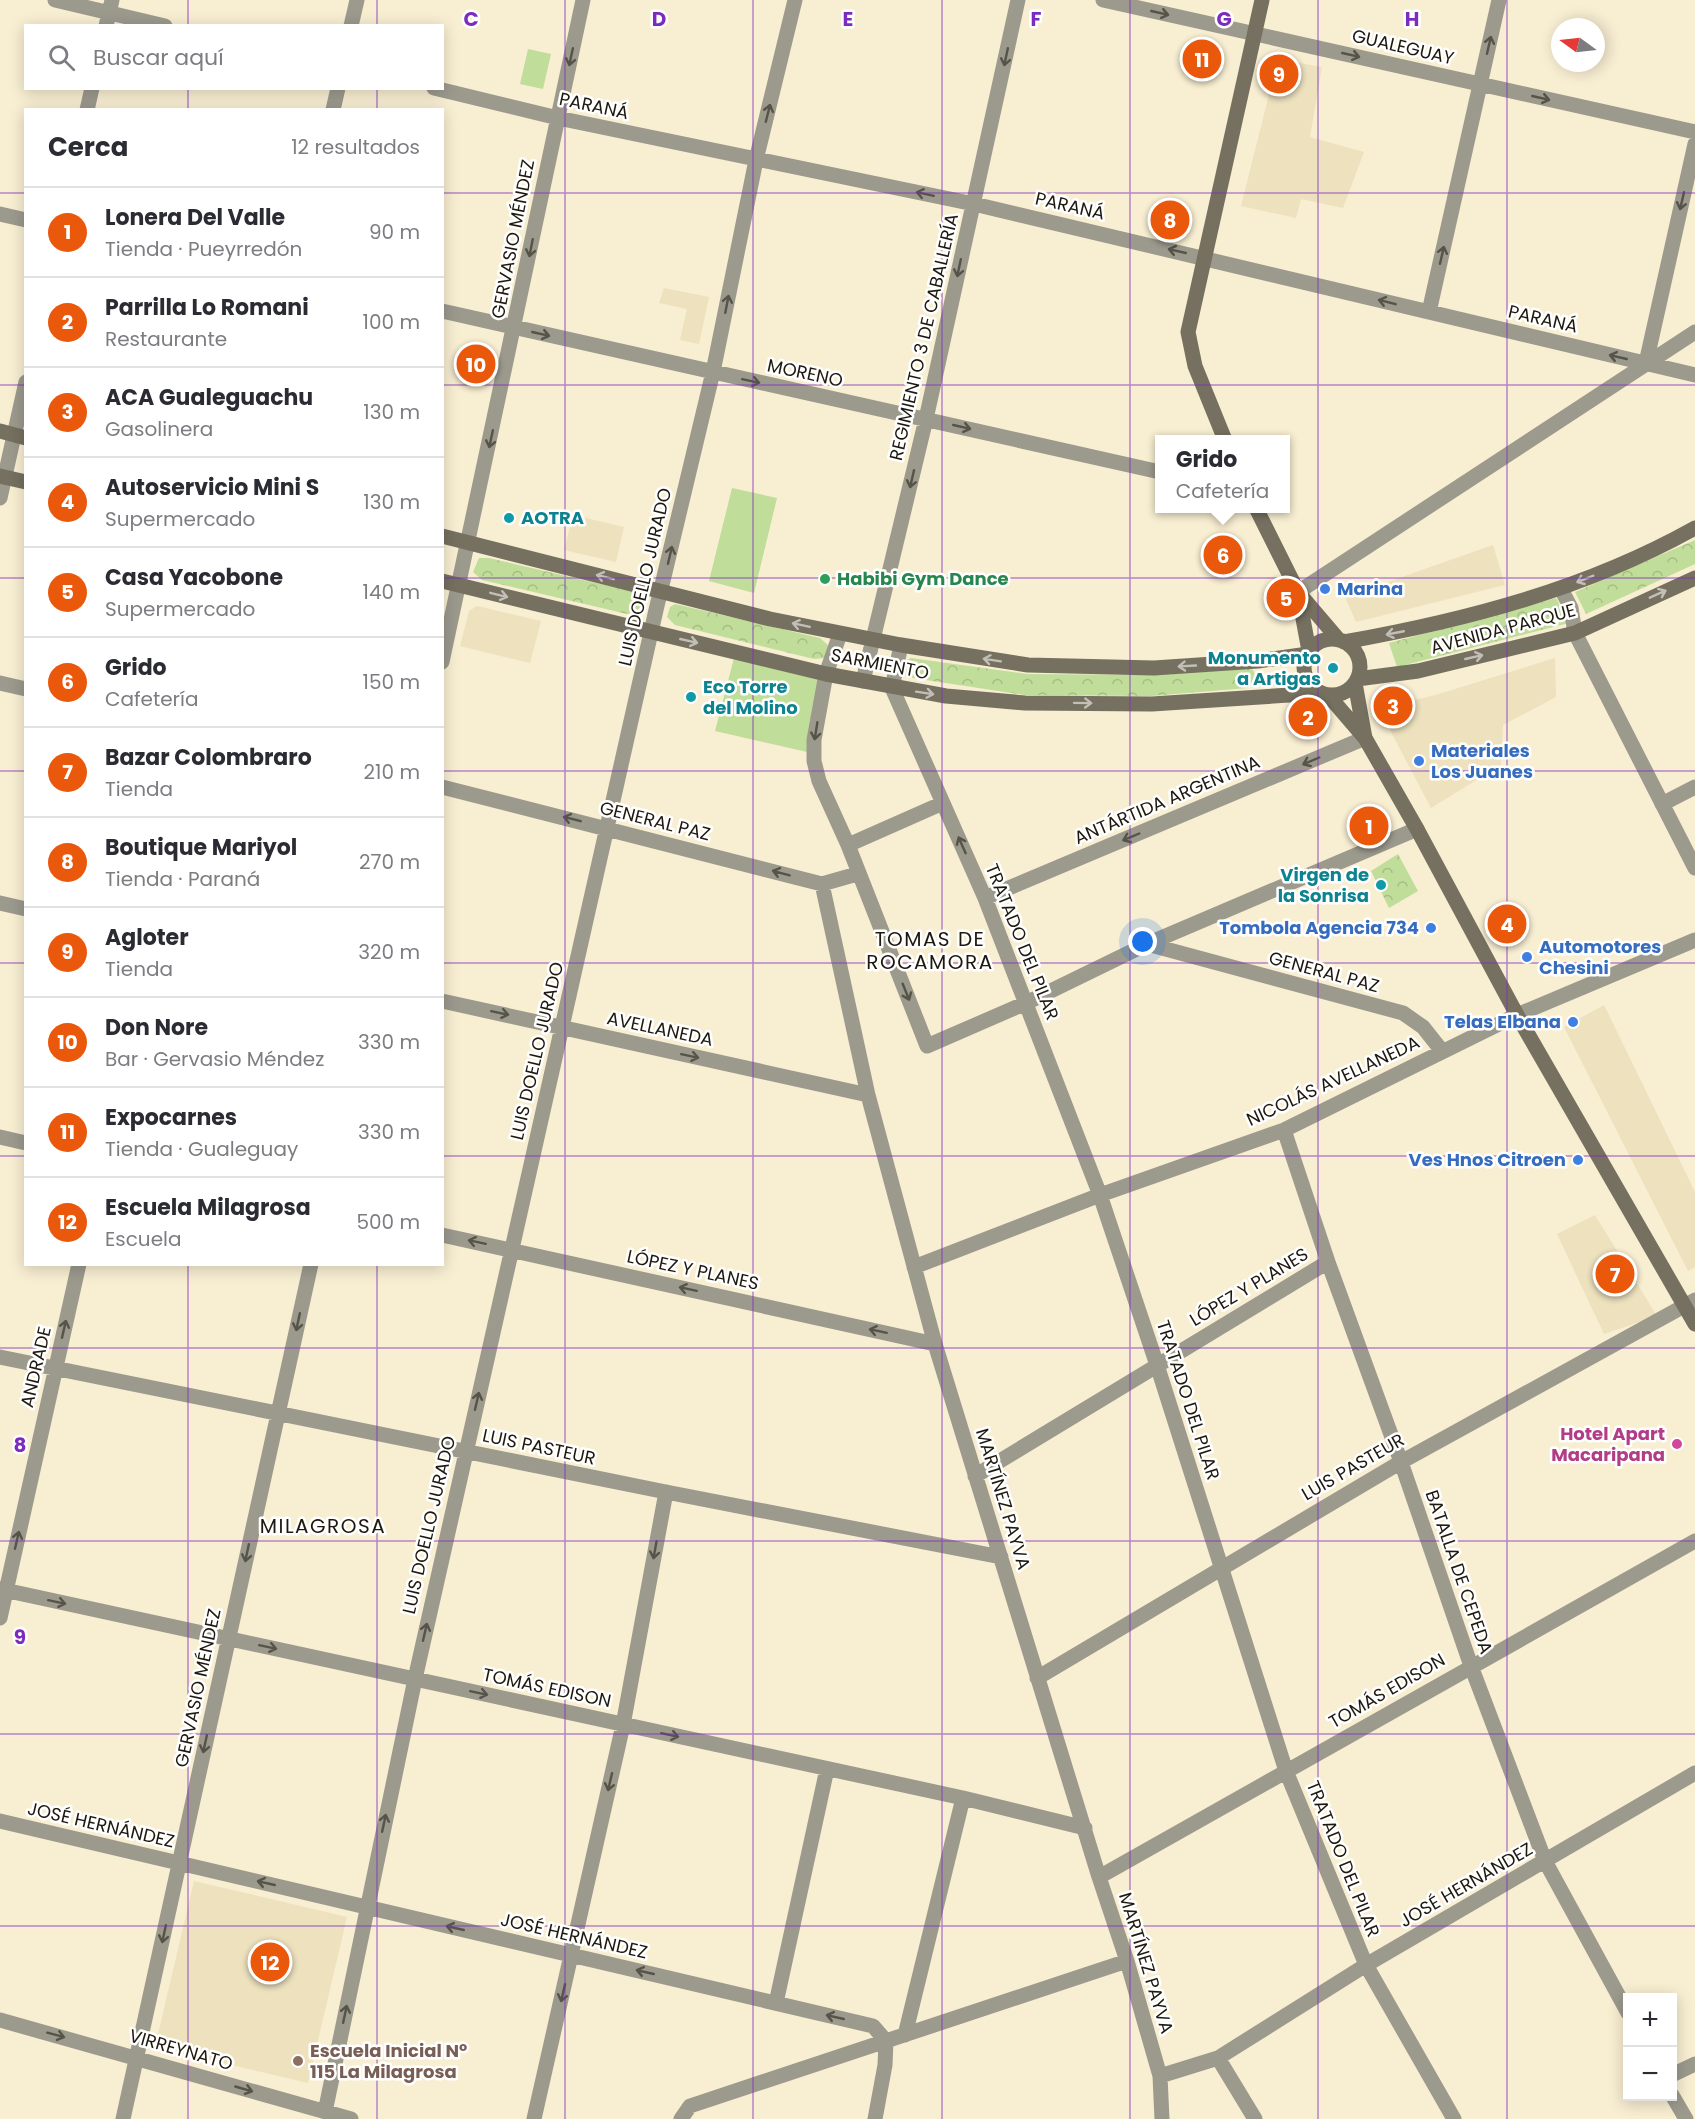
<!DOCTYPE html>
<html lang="es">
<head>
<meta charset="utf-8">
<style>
	body { margin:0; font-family:Poppins,sans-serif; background:#f7f7f7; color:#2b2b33 }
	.controls { position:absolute; right:18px; bottom:18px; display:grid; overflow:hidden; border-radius:0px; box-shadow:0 3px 15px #0003 }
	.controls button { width:54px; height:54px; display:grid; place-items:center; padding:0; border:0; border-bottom:2px solid #e1e1e2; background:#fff; color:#2b2b33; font:30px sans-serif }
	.compass { position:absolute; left:1551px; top:18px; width:54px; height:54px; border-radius:50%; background:#fff; box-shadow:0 3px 15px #0003; rotate:285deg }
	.you { position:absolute; left:1143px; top:942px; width:21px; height:21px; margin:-15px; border:4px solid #fff; border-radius:50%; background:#1a73e8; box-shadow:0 0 0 9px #1a73e833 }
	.badge { display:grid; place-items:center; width:39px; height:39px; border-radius:50%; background:#ea580c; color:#fff; font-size:20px; font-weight:700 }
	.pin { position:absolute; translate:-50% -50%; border:3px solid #fff; box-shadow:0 2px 6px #0006 }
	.popup { position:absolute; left:1155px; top:435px; width:135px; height:78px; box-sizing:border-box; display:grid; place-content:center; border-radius:0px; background:#fff; filter:drop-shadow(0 2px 4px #0005); font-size:20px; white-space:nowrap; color:#7c7c81 }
	.popup b { font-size:22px; color:#2b2b33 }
	.popup::after { content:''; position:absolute; left:50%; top:100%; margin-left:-12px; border:12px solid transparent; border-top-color:#fff }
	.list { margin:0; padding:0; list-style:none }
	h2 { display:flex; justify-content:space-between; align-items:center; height:78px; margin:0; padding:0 24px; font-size:26px }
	h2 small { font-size:20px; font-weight:400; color:#7c7c81 }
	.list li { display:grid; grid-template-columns:39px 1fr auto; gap:18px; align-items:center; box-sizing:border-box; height:90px; padding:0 24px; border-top:2px solid #e1e1e2 }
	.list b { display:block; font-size:22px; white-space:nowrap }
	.list p { margin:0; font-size:20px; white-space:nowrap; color:#7c7c81 }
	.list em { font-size:20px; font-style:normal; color:#7c7c81 }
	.icon { flex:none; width:33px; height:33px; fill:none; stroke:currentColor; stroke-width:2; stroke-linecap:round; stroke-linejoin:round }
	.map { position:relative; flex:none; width:1695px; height:2119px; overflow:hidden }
	.search { position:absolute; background:#fff; box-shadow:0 3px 15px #0003; left:24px; top:24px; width:420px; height:66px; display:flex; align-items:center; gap:15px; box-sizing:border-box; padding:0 21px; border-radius:0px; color:#7c7c81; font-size:22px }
	.panel { position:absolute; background:#fff; box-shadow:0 3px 15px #0003; left:24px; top:108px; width:420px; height:1158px; border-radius:0px }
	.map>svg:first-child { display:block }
</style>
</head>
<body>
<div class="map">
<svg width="1695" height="2119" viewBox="0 0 1695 2119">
	<defs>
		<pattern id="park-crowns" width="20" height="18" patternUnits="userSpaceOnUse" patternTransform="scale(1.5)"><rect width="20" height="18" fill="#c1dd9a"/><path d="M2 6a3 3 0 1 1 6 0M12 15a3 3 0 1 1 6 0" fill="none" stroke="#a5bd84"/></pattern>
	</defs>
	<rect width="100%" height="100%" fill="#f8eed2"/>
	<path fill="#ede1be" d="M1278,59L1322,67L1310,137L1364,152L1343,208L1301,199L1296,218L1241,206Z
		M664,288L709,297L699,344L680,340L687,309L659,303Z
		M573,515L624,527L616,562L564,550Z
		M1493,545L1505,585L1356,622L1345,597Z
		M477,606L541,621L530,663L460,646L469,611Z
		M1555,658L1556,697L1503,725L1501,765L1431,808L1379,709L1439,694Z
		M1604,1005L1695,1192V1267L1688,1271L1564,1027Z
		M1595,1215L1657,1316L1604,1334L1557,1234Z
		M194,1881L347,1917L308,2083L155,2047Z"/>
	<path fill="#c1dd9a" d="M528,49L551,54L543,89L520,84Z
		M732,488L777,498L754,593L709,581Z
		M734,658L815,676L824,688L816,754L715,731Z"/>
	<path fill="url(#park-crowns)" d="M1695,540V564L1586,614L1575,592Z
		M479,558H489L635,592L641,597V606L635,613L627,614L482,580L473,572Z
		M1556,598L1569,623L1397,667L1389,643Z
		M675,604L820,638L830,647L824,658L814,659L675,625L667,617L670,607Z
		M911,658L1027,674L1153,675L1248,668L1253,670L1257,680L1248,688L1151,696L1025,695L906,677L901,671L903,662Z
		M1398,854L1418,891L1389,908L1371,871Z"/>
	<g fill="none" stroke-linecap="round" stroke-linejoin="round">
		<path stroke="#9c998d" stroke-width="15" d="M55,0L165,26
			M1103,0L1695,132
			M106,26L112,0
			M351,26L357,0
			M434,88L558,118L974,204L1695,375
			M87,110L92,88
			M333,110L338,88
			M0,214L26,220
			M442,311L1160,472
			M1429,312L1499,0
			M1646,363L1695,144
			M0,498L26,382
			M1561,589L1571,608L1575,633L1695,868
			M1298,592L1695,332
			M840,634L826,674L814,740V761L819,781L848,845L927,1046L1026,1003L1147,944L1417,829
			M901,645L892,688L985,898L1100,1195L1157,1365L1286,1771L1366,1965L1454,2119
			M442,662L583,0
			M863,681L926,419L1018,0
			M0,683L26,689
			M442,787L822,884L857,874
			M1662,804L1695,787
			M848,845L943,803
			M822,884L868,1095L935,1344L1099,1877L1127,1961L1160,2076L1162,2119
			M985,898L1365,738
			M0,903L26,909
			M1147,944L1403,1013L1423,1027L1442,1051
			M442,1001L868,1095
			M1284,1130L1328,1262L1401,1462L1471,1666L1545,1861L1628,2013
			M0,1137L26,1143
			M442,1235L935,1344
			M914,1267L1100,1195L1284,1130L1517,1015L1695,940
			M0,1357L666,1492L1001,1557
			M975,1476L1328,1262
			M0,1589L963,1798L1085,1828
			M0,1618L79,1264
			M1037,1678L1401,1462L1695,1300
			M0,1821L873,2026L886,2041
			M1099,1877L1695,1541
			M776,2003L827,1769
			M0,2020L351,2119
			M905,2035L963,1798
			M1218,2058L1255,2119
			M1672,2075L1695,2064
			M1160,2076L1218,2058L1366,1965L1695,1773
			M1672,2095L1686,2119
			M325,2112L415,1679L656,610L713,372L756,160L795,0
			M123,2119L311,1264
			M534,2119L623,1725L666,1492
			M681,2119L690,2106L1127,1961
			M875,2119L885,2065L886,2041"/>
		<path stroke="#75705f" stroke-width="15" d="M0,431L26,438
			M1225,440L1195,366L1188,332L1262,0
			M0,476L26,482
			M1256,508L1298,592L1339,640
			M442,536L770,619L901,645L1028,665L1154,668L1258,661L1308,654
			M442,581L826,674L946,696L1025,703L1152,704L1320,693
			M1298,592L1309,651
			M1304 667a28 28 0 1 1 56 0a28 28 0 1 1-56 0Z
			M1344,642C1467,620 1586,589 1695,528
			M1357,679L1418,671L1575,633L1695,578
			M1355,683L1365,738
			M1328,695L1365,738L1417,829L1517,1015L1695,1324"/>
	</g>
	<defs><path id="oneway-shaft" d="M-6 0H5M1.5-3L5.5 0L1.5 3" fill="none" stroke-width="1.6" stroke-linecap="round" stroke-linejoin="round" transform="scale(1.5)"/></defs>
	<g stroke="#565348">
		<use href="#oneway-shaft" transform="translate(1160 13) rotate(13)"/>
		<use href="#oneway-shaft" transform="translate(1489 45) rotate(-77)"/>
		<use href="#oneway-shaft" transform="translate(1351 55) rotate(13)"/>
		<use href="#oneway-shaft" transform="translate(571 57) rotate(102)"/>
		<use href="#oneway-shaft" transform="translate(1006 57) rotate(102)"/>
		<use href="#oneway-shaft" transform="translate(1541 98) rotate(13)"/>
		<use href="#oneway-shaft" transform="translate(768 113) rotate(-76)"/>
		<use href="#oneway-shaft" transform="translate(925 194) rotate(-168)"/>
		<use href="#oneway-shaft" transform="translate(1682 201) rotate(103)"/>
		<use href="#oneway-shaft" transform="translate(531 248) rotate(101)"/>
		<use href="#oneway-shaft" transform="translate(1177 251) rotate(-167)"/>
		<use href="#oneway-shaft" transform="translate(1442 255) rotate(-77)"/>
		<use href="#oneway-shaft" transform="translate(959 268) rotate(102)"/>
		<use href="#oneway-shaft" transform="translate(1387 302) rotate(-166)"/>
		<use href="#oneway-shaft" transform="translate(727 304) rotate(-79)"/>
		<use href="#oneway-shaft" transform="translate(541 334) rotate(13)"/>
		<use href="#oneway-shaft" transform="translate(1618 357) rotate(-167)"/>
		<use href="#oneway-shaft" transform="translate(751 381) rotate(12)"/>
		<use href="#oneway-shaft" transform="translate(962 427) rotate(13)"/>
		<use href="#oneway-shaft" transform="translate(491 439) rotate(102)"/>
		<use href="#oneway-shaft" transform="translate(912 479) rotate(103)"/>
		<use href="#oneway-shaft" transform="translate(670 555) rotate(-77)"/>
		<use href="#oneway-shaft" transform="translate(816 731) rotate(99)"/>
		<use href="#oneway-shaft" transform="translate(1311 761) rotate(157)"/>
		<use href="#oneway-shaft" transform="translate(572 819) rotate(-166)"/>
		<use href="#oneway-shaft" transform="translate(1131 837) rotate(157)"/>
		<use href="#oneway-shaft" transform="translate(962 845) rotate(-114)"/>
		<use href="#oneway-shaft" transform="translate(781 873) rotate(-165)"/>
		<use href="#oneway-shaft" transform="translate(906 992) rotate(68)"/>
		<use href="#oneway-shaft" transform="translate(500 1013) rotate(12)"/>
		<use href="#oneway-shaft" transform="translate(690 1056) rotate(12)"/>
		<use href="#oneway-shaft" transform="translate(477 1242) rotate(-168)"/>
		<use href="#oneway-shaft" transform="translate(688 1289) rotate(-168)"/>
		<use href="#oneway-shaft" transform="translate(298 1322) rotate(102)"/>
		<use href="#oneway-shaft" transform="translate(64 1329) rotate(-77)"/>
		<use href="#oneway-shaft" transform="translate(878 1331) rotate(-168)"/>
		<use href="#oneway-shaft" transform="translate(477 1401) rotate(-77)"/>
		<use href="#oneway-shaft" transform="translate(17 1540) rotate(-77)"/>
		<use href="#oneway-shaft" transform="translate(655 1550) rotate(100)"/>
		<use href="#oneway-shaft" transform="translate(247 1553) rotate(102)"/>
		<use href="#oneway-shaft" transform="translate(57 1602) rotate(12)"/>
		<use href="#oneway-shaft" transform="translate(425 1632) rotate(-77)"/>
		<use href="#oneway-shaft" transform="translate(268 1647) rotate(12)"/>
		<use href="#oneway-shaft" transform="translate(479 1693) rotate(12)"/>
		<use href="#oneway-shaft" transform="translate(670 1735) rotate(12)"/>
		<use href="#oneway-shaft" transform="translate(205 1744) rotate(102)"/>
		<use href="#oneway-shaft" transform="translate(610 1782) rotate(103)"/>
		<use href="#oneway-shaft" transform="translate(384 1823) rotate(-78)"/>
		<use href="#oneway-shaft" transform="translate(266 1883) rotate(-167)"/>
		<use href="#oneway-shaft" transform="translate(455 1928) rotate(-167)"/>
		<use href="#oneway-shaft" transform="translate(164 1934) rotate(102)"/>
		<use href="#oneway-shaft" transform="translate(645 1972) rotate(-167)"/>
		<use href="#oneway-shaft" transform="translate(563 1993) rotate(103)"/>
		<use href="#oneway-shaft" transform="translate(345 2014) rotate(-78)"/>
		<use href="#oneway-shaft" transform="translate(835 2017) rotate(-167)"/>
		<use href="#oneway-shaft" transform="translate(56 2035) rotate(15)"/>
		<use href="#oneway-shaft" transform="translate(244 2089) rotate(16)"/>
	</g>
	<g stroke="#c1bfb7">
		<use href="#oneway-shaft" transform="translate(605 577) rotate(-166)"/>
		<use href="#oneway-shaft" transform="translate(1585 579) rotate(158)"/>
		<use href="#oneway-shaft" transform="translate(1658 594) rotate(-24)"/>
		<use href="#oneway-shaft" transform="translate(499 595) rotate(14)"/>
		<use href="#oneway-shaft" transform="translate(801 625) rotate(-168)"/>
		<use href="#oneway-shaft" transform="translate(1395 633) rotate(169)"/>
		<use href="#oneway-shaft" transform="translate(689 641) rotate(13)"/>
		<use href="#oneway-shaft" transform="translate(1474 657) rotate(-13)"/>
		<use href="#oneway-shaft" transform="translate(992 660) rotate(-171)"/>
		<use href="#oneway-shaft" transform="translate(1187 666) rotate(177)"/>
		<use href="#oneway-shaft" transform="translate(925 693) rotate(9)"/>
		<use href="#oneway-shaft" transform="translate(1083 703) rotate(1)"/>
	</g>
	<path fill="none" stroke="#7b2cbf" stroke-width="1.5" stroke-opacity="0.55" d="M188,0V26M377,0V26M565,0V2119M753,0V2119M942,0V2119M1130,0V2119M1318,0V2119M1507,0V2119M188,88V110M377,88V110M0,193H26M442,193H1695M0,385H26M442,385H1695M0,578H26M442,578H1695M0,771H26M442,771H1695M0,963H26M442,963H1695M0,1156H26M442,1156H1695M188,1264V2119M377,1264V2119M0,1348H1695M0,1541H1695M0,1734H1695M0,1926H1695"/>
	<g fill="#0f9aa8" stroke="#fff" stroke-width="2">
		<circle cx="509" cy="518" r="6"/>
		<circle cx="1333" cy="668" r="6"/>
		<circle cx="691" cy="697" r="6"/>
		<circle cx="1381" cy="885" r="6"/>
	</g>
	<circle fill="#2e9e5b" stroke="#fff" stroke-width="2" cx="825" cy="579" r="6"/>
	<g fill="#3f7fe0" stroke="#fff" stroke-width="2">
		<circle cx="1325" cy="589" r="6"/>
		<circle cx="1419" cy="761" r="6"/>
		<circle cx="1431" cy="928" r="6"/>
		<circle cx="1527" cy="957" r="6"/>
		<circle cx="1573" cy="1022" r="6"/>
		<circle cx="1578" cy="1160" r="6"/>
	</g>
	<circle fill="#d1479c" stroke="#fff" stroke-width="2" cx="1677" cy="1444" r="6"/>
	<circle fill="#8d6e63" stroke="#fff" stroke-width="2" cx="298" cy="2061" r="6"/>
	<g text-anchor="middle" stroke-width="5" stroke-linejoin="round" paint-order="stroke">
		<g font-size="18" fill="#1d190f" stroke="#fff">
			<text transform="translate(1403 47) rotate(13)" y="6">GUALEGUAY</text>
			<text transform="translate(594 106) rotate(12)" y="6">PARANÁ</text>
			<text transform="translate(1070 206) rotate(13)" y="6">PARANÁ</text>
			<text transform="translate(513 239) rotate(-79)" y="6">GERVASIO MÉNDEZ</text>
			<text transform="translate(1543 319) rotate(13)" y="6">PARANÁ</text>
			<text transform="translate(924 337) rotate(-77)" y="6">REGIMIENTO 3 DE CABALLERÍA</text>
			<text transform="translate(805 373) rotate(12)" y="6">MORENO</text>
			<text transform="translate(645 577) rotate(-77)" y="6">LUIS DOELLO JURADO</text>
			<text transform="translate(1503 629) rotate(-15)" y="6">AVENIDA PARQUE</text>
			<text transform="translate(880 664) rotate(11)" y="6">SARMIENTO</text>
			<text transform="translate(1167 800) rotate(-23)" y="6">ANTÁRTIDA ARGENTINA</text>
			<text transform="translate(655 821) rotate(14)" y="6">GENERAL PAZ</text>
			<text transform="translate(1022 942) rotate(68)" y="6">TRATADO DEL PILAR</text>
			<text transform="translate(1324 972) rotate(15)" y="6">GENERAL PAZ</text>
			<text transform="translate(660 1029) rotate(12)" y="6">AVELLANEDA</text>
			<text transform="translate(537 1051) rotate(-77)" y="6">LUIS DOELLO JURADO</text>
			<text transform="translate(1333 1081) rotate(-25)" y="6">NICOLÁS AVELLANEDA</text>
			<text transform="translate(693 1270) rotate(12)" y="6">LÓPEZ Y PLANES</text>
			<text transform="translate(1249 1287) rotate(-31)" y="6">LÓPEZ Y PLANES</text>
			<text transform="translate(36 1367) rotate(-77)" y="6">ANDRADE</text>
			<text transform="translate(1188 1400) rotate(72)" y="6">TRATADO DEL PILAR</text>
			<text transform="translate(539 1447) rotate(12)" y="6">LUIS PASTEUR</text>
			<text transform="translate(1353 1467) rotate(-30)" y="6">LUIS PASTEUR</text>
			<text transform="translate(1003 1499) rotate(73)" y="6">MARTÍNEZ PAYVA</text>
			<text transform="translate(429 1525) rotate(-77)" y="6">LUIS DOELLO JURADO</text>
			<text transform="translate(1459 1572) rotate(71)" y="6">BATALLA DE CEPEDA</text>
			<text transform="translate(198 1688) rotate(-78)" y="6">GERVASIO MÉNDEZ</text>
			<text transform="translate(547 1688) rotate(12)" y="6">TOMÁS EDISON</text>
			<text transform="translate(1387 1691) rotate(-30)" y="6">TOMÁS EDISON</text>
			<text transform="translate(101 1825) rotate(13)" y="6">JOSÉ HERNÁNDEZ</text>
			<text transform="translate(1343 1859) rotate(68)" y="6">TRATADO DEL PILAR</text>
			<text transform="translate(1466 1885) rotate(-30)" y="6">JOSÉ HERNÁNDEZ</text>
			<text transform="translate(574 1936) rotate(13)" y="6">JOSÉ HERNÁNDEZ</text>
			<text transform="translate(1146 1963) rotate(73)" y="6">MARTÍNEZ PAYVA</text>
			<text transform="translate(181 2050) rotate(16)" y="6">VIRREYNATO</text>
		</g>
		<g font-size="18" font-weight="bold" fill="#0d838f" stroke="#fff" text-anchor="start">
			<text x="521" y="524">AOTRA</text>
			<text x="1321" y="664" text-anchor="end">Monumento<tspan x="1321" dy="21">a Artigas</tspan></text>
			<text x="703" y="693">Eco Torre<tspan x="703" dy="21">del Molino</tspan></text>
			<text x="1369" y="881" text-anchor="end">Virgen de<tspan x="1369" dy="21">la Sonrisa</tspan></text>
		</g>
		<g font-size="18" font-weight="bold" fill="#27864d" stroke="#fff" text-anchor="start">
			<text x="837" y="585">Habibi Gym Dance</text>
		</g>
		<g font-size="18" font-weight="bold" fill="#366cbe" stroke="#fff" text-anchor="start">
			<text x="1337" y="595">Marina</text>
			<text x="1431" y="757">Materiales<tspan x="1431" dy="21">Los Juanes</tspan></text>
			<text x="1419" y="934" text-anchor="end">Tombola Agencia 734</text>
			<text x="1539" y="953">Automotores<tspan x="1539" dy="21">Chesini</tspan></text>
			<text x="1561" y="1028" text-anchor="end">Telas Elbana</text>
			<text x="1566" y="1166" text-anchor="end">Ves Hnos Citroen</text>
		</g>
		<g font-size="18" font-weight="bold" fill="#b23c85" stroke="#fff" text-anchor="end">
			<text x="1665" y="1440">Hotel Apart<tspan x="1665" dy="21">Macaripana</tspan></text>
		</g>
		<g font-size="18" font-weight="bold" fill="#785e54" stroke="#fff" text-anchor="start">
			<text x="310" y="2057">Escuela Inicial Nº<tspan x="310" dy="21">115 La Milagrosa</tspan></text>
		</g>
		<g font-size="20" letter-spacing="1.5" fill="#1d190f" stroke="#fff">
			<text x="930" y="946">TOMAS DE<tspan x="930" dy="23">ROCAMORA</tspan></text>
			<text x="323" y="1533">MILAGROSA</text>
		</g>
	</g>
	<g font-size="20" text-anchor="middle" font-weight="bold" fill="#7b2cbf" stroke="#fff" stroke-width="5" stroke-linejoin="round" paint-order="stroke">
		<text x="471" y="26">C</text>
		<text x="659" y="26">D</text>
		<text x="848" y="26">E</text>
		<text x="1036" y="26">F</text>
		<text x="1224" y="26">G</text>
		<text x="1412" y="26">H</text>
		<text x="20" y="1452">8</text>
		<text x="20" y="1644">9</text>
	</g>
</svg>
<div class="controls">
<button>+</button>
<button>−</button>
</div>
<svg class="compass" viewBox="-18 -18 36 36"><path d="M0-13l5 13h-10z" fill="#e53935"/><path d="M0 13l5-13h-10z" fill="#7c7c81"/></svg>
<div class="you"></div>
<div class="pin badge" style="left:1369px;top:826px">1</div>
<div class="pin badge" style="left:1308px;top:717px">2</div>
<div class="pin badge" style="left:1393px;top:706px">3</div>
<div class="pin badge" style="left:1507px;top:924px">4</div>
<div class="pin badge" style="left:1286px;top:598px">5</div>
<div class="pin badge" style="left:1223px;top:555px">6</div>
<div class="popup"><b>Grido</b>Cafetería</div>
<div class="pin badge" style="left:1615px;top:1274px">7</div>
<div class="pin badge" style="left:1170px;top:220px">8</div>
<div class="pin badge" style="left:1279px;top:74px">9</div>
<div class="pin badge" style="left:476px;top:364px">10</div>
<div class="pin badge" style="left:1202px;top:59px">11</div>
<div class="pin badge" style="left:270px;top:1962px">12</div>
<div class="search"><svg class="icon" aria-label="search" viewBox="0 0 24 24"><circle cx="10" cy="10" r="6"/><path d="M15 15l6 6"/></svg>Buscar aquí</div>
<section class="panel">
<h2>Cerca<small>12 resultados</small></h2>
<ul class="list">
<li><span class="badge">1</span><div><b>Lonera Del Valle</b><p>Tienda · Pueyrredón</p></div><em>90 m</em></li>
<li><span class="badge">2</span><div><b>Parrilla Lo Romani</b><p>Restaurante</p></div><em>100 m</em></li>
<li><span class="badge">3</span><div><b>ACA Gualeguachu</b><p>Gasolinera</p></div><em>130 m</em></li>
<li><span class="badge">4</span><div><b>Autoservicio Mini S</b><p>Supermercado</p></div><em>130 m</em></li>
<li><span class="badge">5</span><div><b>Casa Yacobone</b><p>Supermercado</p></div><em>140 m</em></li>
<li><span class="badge">6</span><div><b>Grido</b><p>Cafetería</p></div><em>150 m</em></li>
<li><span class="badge">7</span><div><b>Bazar Colombraro</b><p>Tienda</p></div><em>210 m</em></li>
<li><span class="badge">8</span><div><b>Boutique Mariyol</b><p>Tienda · Paraná</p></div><em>270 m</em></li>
<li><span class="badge">9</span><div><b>Agloter</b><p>Tienda</p></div><em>320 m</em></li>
<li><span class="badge">10</span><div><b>Don Nore</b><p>Bar · Gervasio Méndez</p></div><em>330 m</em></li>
<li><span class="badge">11</span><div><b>Expocarnes</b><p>Tienda · Gualeguay</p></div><em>330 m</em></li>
<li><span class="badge">12</span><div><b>Escuela Milagrosa</b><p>Escuela</p></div><em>500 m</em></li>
</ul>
</section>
</div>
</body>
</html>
